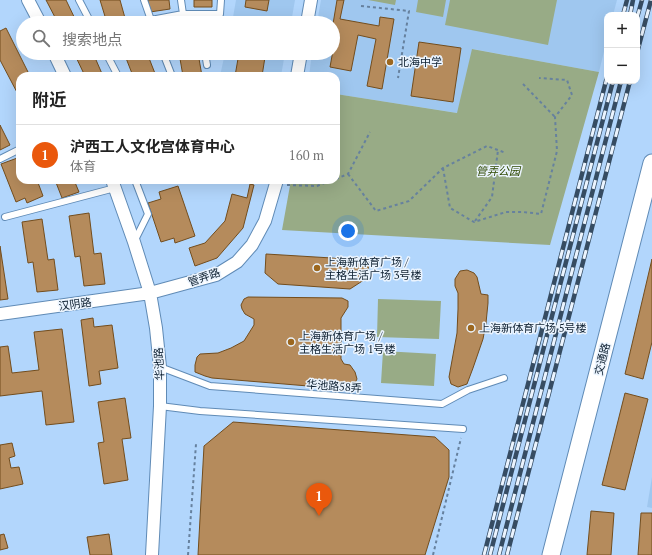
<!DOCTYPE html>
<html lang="zh">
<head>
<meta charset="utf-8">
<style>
	body { margin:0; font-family:"PT Serif","Noto Sans SC",serif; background:#f2f2f2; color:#222 }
	.controls { position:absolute; right:12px; top:12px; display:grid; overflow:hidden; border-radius:8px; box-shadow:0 4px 16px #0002 }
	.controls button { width:36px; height:36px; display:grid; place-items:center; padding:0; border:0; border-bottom:1px solid #e0e0e0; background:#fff; color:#222; font:20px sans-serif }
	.you { position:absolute; left:348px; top:231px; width:14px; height:14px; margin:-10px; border:3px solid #fff; border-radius:50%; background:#1a73e8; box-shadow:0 0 0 6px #1a73e833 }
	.badge { display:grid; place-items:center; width:26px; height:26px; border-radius:50%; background:#ea580c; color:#fff; font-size:13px; font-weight:700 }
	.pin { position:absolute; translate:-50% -33px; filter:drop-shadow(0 1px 2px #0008) }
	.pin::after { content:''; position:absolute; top:21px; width:14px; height:12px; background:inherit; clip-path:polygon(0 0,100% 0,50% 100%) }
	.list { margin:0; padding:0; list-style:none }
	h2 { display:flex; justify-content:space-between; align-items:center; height:52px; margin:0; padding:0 16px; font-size:17px }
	h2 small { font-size:13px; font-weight:400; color:#767676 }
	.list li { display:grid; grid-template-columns:26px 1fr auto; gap:12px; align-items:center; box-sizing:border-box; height:60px; padding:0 16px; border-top:1px solid #e0e0e0 }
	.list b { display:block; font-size:15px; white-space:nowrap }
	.list p { margin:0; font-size:13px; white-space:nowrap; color:#767676 }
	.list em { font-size:13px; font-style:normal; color:#767676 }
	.icon { flex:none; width:22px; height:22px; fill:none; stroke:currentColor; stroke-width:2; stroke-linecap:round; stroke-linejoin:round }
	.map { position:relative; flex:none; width:652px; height:555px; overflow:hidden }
	.search { position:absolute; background:#fff; box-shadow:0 4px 16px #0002; left:16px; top:16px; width:324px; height:44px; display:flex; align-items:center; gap:10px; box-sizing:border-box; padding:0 14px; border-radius:22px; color:#767676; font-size:15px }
	.panel { position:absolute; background:#fff; box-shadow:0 4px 16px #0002; left:16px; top:72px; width:324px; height:112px; border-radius:12px }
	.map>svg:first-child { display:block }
</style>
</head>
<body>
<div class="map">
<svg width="652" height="555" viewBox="0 0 652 555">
	<rect width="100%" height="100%" fill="#b2d6fc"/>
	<path fill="#9fc7ef" d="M236,0H295L291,23H232Z
		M321,0H617L613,15H607V39L599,72L473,49L458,113L336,94V76H309L312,53H333V23H317Z
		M225,53H285L281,76H220Z
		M652,477V508L647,507Z"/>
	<path fill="#98ab86" d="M368,0H396L395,5Z
		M418,0H446L443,17L416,12Z
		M450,0H557L548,45L445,25Z
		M472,49L599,72L550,245L282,230L291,180H336V94L457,113Z
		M378,299L441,301L439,339L377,337Z
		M383,351L436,354L434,386L381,383Z"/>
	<path fill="#b58b5c" stroke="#734d1d" d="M46,0H66L77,23H58Z
		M100,0H120L125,18L107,23Z
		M148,0H169L170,9L150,12Z
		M194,0H212V7H194Z
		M246,0H269L267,11L245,7Z
		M337,0H344L340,19L379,26L380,17L394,19L382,89L367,86L376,39L358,35L351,71L330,67L336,34L333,33V24Z
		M192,16L193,23H174V20Z
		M237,19L265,23H237Z
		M6,28L30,76H20V98L0,60V31Z
		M419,42L461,48L453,102L411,96Z
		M74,53H93L103,76H85Z
		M124,53H147L156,76H133Z
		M179,53H198L202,76H183Z
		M239,53H260L259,56L265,57L262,76H235Z
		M0,125L10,145L0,150Z
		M20,157V180H37L43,196L27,203L25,198L16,202L1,164Z
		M55,180H74L79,192L62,198Z
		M250,184L254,185L243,228L217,258L195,266L189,248L205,243L225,221L232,194L247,198Z
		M178,186L195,236L175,243L174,238L161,242L148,203L161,199L159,192Z
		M89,213L94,254L101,253L105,284L84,286L80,256L75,257L69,216Z
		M42,219L48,260L54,259L58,290L37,292L33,262L28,263L22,222Z
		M0,246L8,299L0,300Z
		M266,254L332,258L369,262L367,278L350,289L278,284L265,273Z
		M652,259V342L643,379L625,374Z
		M467,270L474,273L477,277L481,294L488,295V303L486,323L483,339L473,368L467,384L458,387L451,384L449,377L457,333L458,309V293L455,286V279L460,271Z
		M248,297L342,298L348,301V307L341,318V359L344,364L350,365L355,372L357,379L355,383L351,389H344L212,378L205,376L195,372V365L197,357L200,354L218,353L231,348L244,341L254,325V319L245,314L242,309L241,305L244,299Z
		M93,318L94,327L112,325L118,368L99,371L101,384L89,386L81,320Z
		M62,329L74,422L46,425L42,391L0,396V347L8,346L12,373L39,370L34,332Z
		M625,393L648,399L625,490L602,485Z
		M125,398L131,438L122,439L128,480L104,484L98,443L104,442L98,402Z
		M233,422L435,437L449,450V477L425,555H198L204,446Z
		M12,443L15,456L9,458L11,468L19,467L23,484L0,489V445Z
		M591,511L614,513L611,555H587Z
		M641,513H652V555H638Z
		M4,534L8,548L0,550V535Z
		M109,534L112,555H90L87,537Z"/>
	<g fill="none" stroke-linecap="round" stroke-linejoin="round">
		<defs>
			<path id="service" d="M79,0L91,23
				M144,0L152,23
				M181,0L183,14
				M198,14L200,23
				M143,23L151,20L183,14H220L221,0
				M106,53L118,76
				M163,53L172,76
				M205,53L207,65
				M0,159L20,149
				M5,217L115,188
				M134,242L148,214L135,180
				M160,367L210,386L442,404L468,390L504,378
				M160,406L200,411L463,429"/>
			<path id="minor" d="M28,0L40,23
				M307,23L311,0
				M54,53L65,76
				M297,76L301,53
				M112,180L134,242L150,293L156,328L160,367V406L152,555
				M0,314L150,293L216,275L237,262L252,245L265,221L277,180"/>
			<path id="secondary" d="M551,555L652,163"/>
		</defs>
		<use href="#service" stroke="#608bb6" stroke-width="8"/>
		<use href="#minor" stroke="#608bb6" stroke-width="14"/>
		<use href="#secondary" stroke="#608bb6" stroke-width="19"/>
		<path stroke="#66819e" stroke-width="2" stroke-dasharray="3 3" stroke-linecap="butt" d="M361,6L409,11L398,78
			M523,84L555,117
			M443,168L450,208L474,222L506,212H523L541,214L557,151L555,117L572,95L567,80L539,78
			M348,174L376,211L409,201L443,168L487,146L506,153
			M336,179L348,174L370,132
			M287,185L317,186L332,180
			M475,221L492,197L498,150
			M188,555L196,444
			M433,555L461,438"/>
		<use href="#service" stroke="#fff" stroke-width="6"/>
		<use href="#minor" stroke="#fff" stroke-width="12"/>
		<use href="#secondary" stroke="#fff" stroke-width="17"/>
		<defs>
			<path id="rail" d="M623,15L627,0
				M630,15L633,0
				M637,18L642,0
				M637,53L651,0
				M484,555L607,77
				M490,555L613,81
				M499,555L621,81
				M507,555L630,81"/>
		</defs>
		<use href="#rail" stroke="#364c62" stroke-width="4.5"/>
		<use href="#rail" stroke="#ebf4fe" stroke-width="3" stroke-dasharray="9" stroke-linecap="butt"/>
	</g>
	<g fill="#9c671f" stroke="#ebf4fe" stroke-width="1.5">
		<circle cx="390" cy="62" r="4"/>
		<circle cx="317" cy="268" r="4"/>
		<circle cx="471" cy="328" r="4"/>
		<circle cx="291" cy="342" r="4"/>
	</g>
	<g text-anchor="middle" stroke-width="3" stroke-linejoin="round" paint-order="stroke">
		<g font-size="11" fill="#0f2132" stroke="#ebf4fe" text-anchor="start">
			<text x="398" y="66">北海中学</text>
			<text x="325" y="266">上海新体育广场 /<tspan x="325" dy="13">主格生活广场 3号楼</tspan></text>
			<text x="479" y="332">上海新体育广场 5号楼</text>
			<text x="299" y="340">上海新体育广场 /<tspan x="299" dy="13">主格生活广场 1号楼</tspan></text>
		</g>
		<g font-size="11" font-style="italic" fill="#2e4800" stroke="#ebf4fe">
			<text x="498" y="175">管弄公园</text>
		</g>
		<g font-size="11" fill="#0f2132" stroke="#ebf4fe">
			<text transform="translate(204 277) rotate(-19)" y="4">管弄路</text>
			<text transform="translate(75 304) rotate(-8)" y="4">汉阴路</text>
			<text transform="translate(602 359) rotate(-76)" y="4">交通路</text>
			<text transform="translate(159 364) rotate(-93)" y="4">华池路</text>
			<text transform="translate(334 386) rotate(4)" y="4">华池路58弄</text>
		</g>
	</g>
</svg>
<div class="controls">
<button>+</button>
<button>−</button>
</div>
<div class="you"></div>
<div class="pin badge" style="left:319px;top:516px">1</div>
<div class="search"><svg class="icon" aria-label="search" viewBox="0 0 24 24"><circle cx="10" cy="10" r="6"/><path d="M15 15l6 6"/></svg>搜索地点</div>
<section class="panel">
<h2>附近<small></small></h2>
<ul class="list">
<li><span class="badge">1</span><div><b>沪西工人文化宫体育中心</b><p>体育</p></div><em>160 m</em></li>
</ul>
</section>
</div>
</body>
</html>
